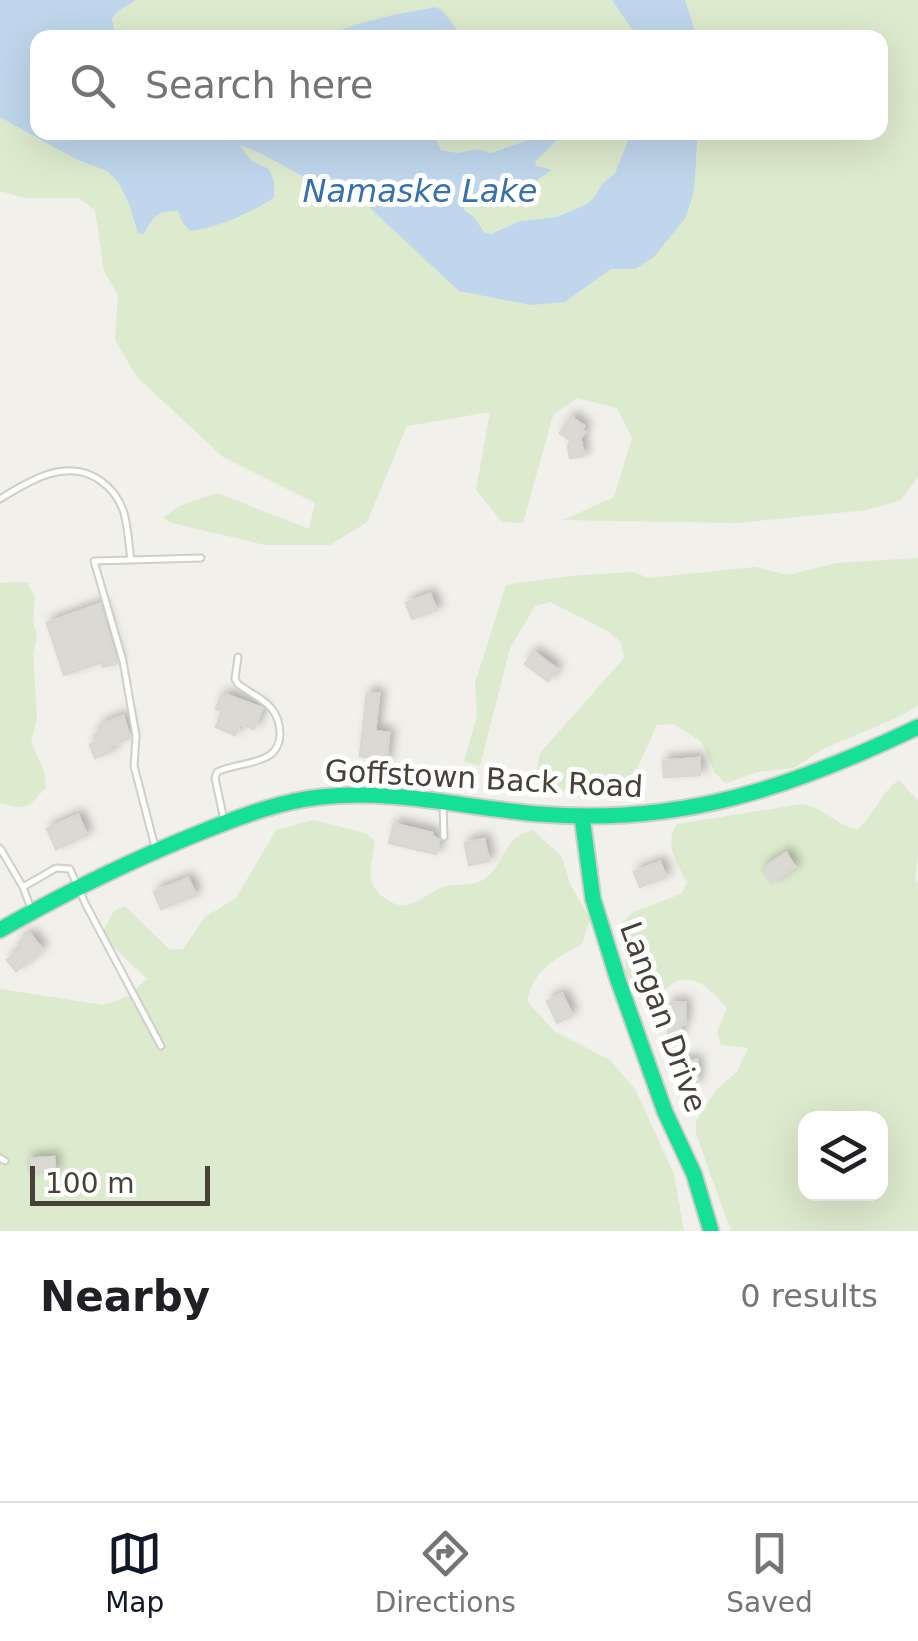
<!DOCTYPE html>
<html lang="en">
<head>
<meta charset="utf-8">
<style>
	body { margin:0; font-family:"DejaVu Sans",sans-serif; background:#f6f6f6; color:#202124 }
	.controls { position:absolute; right:30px; bottom:30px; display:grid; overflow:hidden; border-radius:20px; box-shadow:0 10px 40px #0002 }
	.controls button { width:90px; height:90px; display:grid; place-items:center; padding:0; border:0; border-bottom:2px solid #e0e0e0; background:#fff; color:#202124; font:50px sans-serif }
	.scale { position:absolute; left:30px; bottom:25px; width:180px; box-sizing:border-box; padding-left:10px; border:5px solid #474238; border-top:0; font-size:28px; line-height:35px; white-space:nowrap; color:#474238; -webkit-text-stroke:8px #fff; paint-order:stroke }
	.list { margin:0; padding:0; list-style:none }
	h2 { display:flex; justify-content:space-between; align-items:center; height:130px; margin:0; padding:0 40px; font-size:42px }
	h2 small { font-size:32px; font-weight:400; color:#757577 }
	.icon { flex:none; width:55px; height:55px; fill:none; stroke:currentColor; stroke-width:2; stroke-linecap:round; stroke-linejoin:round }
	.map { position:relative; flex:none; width:918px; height:1231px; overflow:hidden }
	.search { position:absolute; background:#fff; box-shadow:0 10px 40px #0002; left:30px; right:30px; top:30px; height:110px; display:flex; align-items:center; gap:25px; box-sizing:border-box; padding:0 35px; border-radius:20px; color:#757577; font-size:38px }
	.sheet { height:270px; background:#fff }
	nav { display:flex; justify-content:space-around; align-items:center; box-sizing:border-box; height:140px; border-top:2px solid #e0e0e0; background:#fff; font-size:28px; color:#757577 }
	nav a { display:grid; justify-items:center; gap:5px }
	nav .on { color:#111827 }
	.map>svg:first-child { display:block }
</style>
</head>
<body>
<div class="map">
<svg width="918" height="1231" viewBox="0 0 918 1231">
	<defs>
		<filter id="shadow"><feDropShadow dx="5" dy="-5" stdDeviation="5" flood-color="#0004"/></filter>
	</defs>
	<rect width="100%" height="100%" fill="#f1f0eb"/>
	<path fill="#dceacd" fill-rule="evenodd" d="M136,0H612L637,37H463L442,10L435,7C395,14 360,21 323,38L121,37L114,28L112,20L117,12Z
		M685,0H918V477L901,500L867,510L736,523L563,520L614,497L632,438L617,408L577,398L553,415L523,523L502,522L476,490L490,412L407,426L367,522L330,545H265L172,523L163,518L179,506L217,493L309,529L315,503L223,457L137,377L115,340L118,295L104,271L95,210L78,198H25L0,191V117L75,159L107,171L118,182L144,234C153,217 158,210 178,211L182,222L191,231C233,226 244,200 269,169L251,160L237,144L272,158L316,182L341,188L356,195L397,231L565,302L611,269H635L697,158L698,133L880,132V38L697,37Z
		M439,133H540L528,140L491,153L477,149L458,153L440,150L435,138Z
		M564,133H631L615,173L602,184L594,198L587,204L557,217L520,221L491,234L485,233L473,216L463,210L464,202L472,198L512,202L551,170L537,166L535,162Z
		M918,558V705L901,716L823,749L794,768L758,772L726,783L714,772L702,742L674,724L657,725L636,771L608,792L575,798L547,782L537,769L540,753L624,658L621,642L609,632L551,602L535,606L510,648L480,766L464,761L477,716L475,683L506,585L569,576L634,572L648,578L755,567L788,575L837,563Z
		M27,582L35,596L33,621L37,637L33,653L37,718L31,742L44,771L46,787C30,806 25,812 0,803V583Z
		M899,780L918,801V857L915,880L918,883V1231H731L696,1134V1121L717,1089L737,1072L748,1048L721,1045L717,1032L727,1008C713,992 694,970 672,984C665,988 659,996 653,1001L639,998L626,974L623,922L633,912L681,894L687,883C678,863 663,844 677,824L802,804C824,807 836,826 858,829C875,814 881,792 899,780ZM806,1118H880V1194H806Z
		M314,820L365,833L375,841C371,870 362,886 391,902C398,906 405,907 413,903C423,899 431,892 440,888C454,882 473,888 486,878C506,862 503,836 533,830L562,857L570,884L590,919L582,944C555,959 534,969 527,1001L554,1031L610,1060L635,1089L674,1174L684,1231H0V989L104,1005L129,996L147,979L101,935L114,911L125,906L170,950L183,949L205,917L236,898L276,830Z"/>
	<path fill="#bfd6ec" d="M0,0H136L117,12L112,19L114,28L121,37L38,38V132H439L435,138L441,150L458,153L477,149L491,153L528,140L540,133H564L535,162L537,166L552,170C548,173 542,176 538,180C532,187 533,195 523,199C504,207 482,191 464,202V210L473,216L485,233L491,234L520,221L557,217L587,204L594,198L602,184L615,173L631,133H698L694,190L686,217L654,257L635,269H611L565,302L531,305L459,291L356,195C342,188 326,186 311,180C286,169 265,153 239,145L251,160L269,169L274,182V198C250,213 218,228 190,231L182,222L178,211C158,210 153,217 144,234L138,233L129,204L118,182L107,171L75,159L0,117Z
		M612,0H685L697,37H637Z
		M435,7L442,10L463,37H323C360,21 395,14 435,7Z"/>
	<path fill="#dad9d4" stroke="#d9d7d1" stroke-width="2.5" filter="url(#shadow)" d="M571,417L584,426L582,430L585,432L580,438L584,456L570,458L568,446L571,441L560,433Z
		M430,594L437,610L412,619L406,603Z
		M100,604L117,663L103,667L102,662L64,675L47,623Z
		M534,652L557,669L548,681L525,664Z
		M367,693L379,694L375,731L389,733L386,762L374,761V758L360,756Z
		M227,695L262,708L254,729L240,723L235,735L216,727L222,711L216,709L221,696L225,698Z
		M123,716L130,738L110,746L112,751L95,758L90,745L97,742L94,735L101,733L99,726Z
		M699,758L700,775L664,777L663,761Z
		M78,815L87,835L56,849L47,829Z
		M394,824L432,833V836L439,840L436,854L389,843Z
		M484,839L489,861L469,865L465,843Z
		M786,853L795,867L771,883L762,869Z
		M660,862L666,877L640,887L634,872Z
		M188,878L196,895L161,909L154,892Z
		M30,934L42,949L16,971L7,960L22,948L18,943Z
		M562,994L572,1015L557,1023L547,1001Z
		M669,1003H685V1024H681L680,1038H668Z
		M697,1060V1084H681V1061Z
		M54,1157L55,1172L30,1174L28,1159Z"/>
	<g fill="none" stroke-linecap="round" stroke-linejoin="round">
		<defs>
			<path id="lane" d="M0,499C30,480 68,457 101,481C112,489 120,500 124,513C128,528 129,545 131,560
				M443,805L444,837
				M224,820L215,778L217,772C233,764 255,765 270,755C276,751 280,742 280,735C280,704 258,699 238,684L235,679L238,657
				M155,847L134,766L136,736L123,661L94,561L201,558
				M0,848L23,887
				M31,909L23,887L56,868L70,869L86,905L161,1046
				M0,1158L5,1161"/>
			<path id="fast" d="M582,817L593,899L618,980L665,1112L694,1174L711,1231
				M0,930C66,892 134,859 204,831C242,816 281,801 321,797C395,789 466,808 539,814C680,826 793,787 918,727"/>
		</defs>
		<use href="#lane" stroke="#cfcec9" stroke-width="9"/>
		<use href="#fast" stroke="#d0cdc2" stroke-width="19"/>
		<use href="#lane" stroke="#fdfdfc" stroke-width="5"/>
		<use href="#fast" stroke="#16e098" stroke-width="15"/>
	</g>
	<g text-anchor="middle" stroke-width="10" stroke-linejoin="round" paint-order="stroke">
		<g font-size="30" fill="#474238" stroke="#fff">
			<text transform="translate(484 779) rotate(3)" y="10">Goffstown Back Road</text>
			<text transform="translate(663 1017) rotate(70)" y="10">Langan Drive</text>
		</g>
		<g font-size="32" font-style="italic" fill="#3770ac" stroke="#fff">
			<text x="420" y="202">Namaske Lake</text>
		</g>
	</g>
</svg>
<div class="controls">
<button><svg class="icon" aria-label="layers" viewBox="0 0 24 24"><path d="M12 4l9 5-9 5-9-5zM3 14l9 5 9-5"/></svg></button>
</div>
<div class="scale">100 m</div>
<div class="search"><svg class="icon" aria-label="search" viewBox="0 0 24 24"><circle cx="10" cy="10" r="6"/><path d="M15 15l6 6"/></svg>Search here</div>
</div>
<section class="sheet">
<h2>Nearby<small>0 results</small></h2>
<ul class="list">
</ul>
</section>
<nav>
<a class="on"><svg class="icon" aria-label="map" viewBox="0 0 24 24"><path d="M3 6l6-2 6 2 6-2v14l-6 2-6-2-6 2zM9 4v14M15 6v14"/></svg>Map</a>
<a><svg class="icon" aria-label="directions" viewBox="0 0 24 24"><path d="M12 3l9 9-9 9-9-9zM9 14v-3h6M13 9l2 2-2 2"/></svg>Directions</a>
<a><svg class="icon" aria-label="saved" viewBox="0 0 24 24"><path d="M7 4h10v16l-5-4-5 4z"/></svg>Saved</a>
</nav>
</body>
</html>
